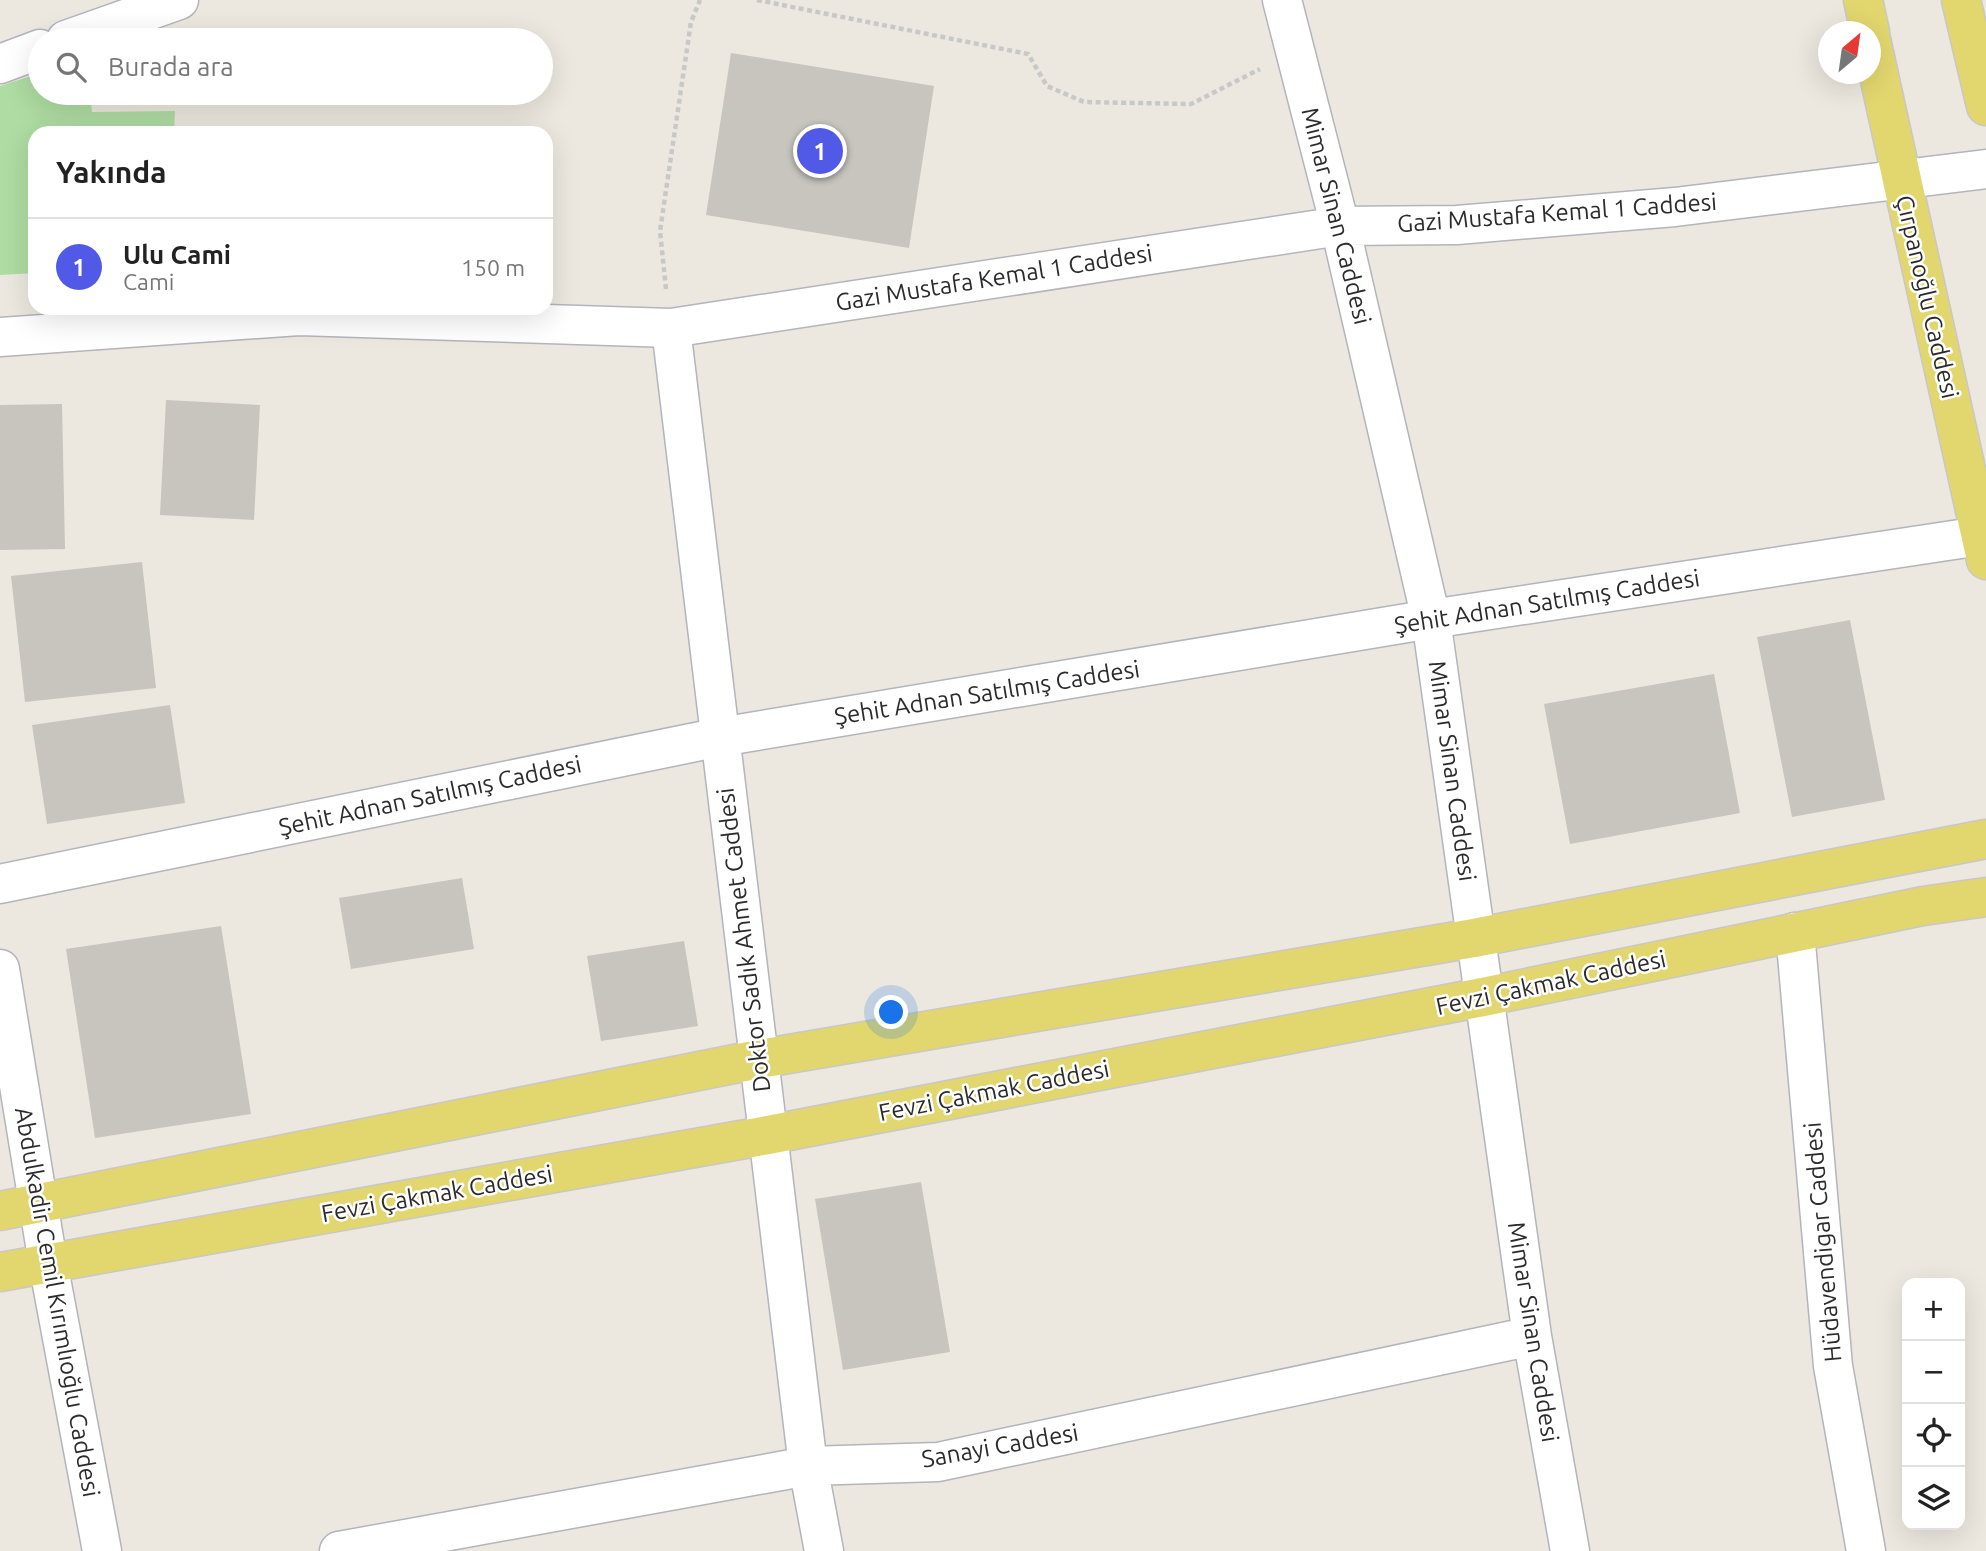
<!DOCTYPE html>
<html lang="tr">
<head>
<meta charset="utf-8">
<style>
	body { margin:0; font-family:Ubuntu,sans-serif; background:#f2f2f2; color:#222 }
	.controls { position:absolute; right:21px; bottom:21px; display:grid; overflow:hidden; border-radius:14px; box-shadow:0 7px 28px #0002 }
	.controls button { width:63px; height:63px; display:grid; place-items:center; padding:0; border:0; border-bottom:2px solid #e0e0e0; background:#fff; color:#222; font:35px sans-serif }
	.compass { position:absolute; left:1818px; top:21px; width:63px; height:63px; border-radius:50%; background:#fff; box-shadow:0 7px 28px #0002; rotate:29deg }
	.you { position:absolute; left:892px; top:1013px; width:24px; height:24px; margin:-18px; border:5px solid #fff; border-radius:50%; background:#1a73e8; box-shadow:0 0 0 10px #1a73e833 }
	.badge { display:grid; place-items:center; width:46px; height:46px; border-radius:50%; background:#515ae7; color:#fff; font-size:23px; font-weight:700 }
	.pin { position:absolute; translate:-50% -50%; border:4px solid #fff; box-shadow:0 2px 7px #0006 }
	.list { margin:0; padding:0; list-style:none }
	h2 { display:flex; justify-content:space-between; align-items:center; height:91px; margin:0; padding:0 28px; font-size:30px }
	h2 small { font-size:23px; font-weight:400; color:#767676 }
	.list li { display:grid; grid-template-columns:46px 1fr auto; gap:21px; align-items:center; box-sizing:border-box; height:98px; padding:0 28px; border-top:2px solid #e0e0e0 }
	.list b { display:block; font-size:26px; white-space:nowrap }
	.list p { margin:0; font-size:23px; white-space:nowrap; color:#767676 }
	.list em { font-size:23px; font-style:normal; color:#767676 }
	.icon { flex:none; width:38px; height:38px; fill:none; stroke:currentColor; stroke-width:2; stroke-linecap:round; stroke-linejoin:round }
	.map { position:relative; flex:none; width:1986px; height:1551px; overflow:hidden }
	.search { position:absolute; background:#fff; box-shadow:0 7px 28px #0002; left:28px; top:28px; width:525px; height:77px; display:flex; align-items:center; gap:18px; box-sizing:border-box; padding:0 24px; border-radius:38px; color:#767676; font-size:26px }
	.panel { position:absolute; background:#fff; box-shadow:0 7px 28px #0002; left:28px; top:126px; width:525px; height:189px; border-radius:21px }
	.map>svg:first-child { display:block }
</style>
</head>
<body>
<div class="map">
<svg width="1986" height="1551" viewBox="0 0 1986 1551">
	<rect width="100%" height="100%" fill="#ece8df"/>
	<path fill="#aedca2" d="M40,73V93H90L92,112L175,111L174,133H35V273L0,275V86Z"/>
	<path fill="#c7c5be" d="M731,53L934,86L909,248L706,215Z
		M108,93H152V100L109,102Z
		M546,144L553,238H546Z
		M166,400L260,405L254,520L160,515Z
		M62,404L65,549L0,550V405Z
		M142,562L156,688L25,702L11,576Z
		M1850,620L1885,800L1792,817L1757,637Z
		M1714,674L1740,813L1570,844L1544,704Z
		M170,705L185,803L47,824L32,725Z
		M462,878L474,949L351,969L339,898Z
		M221,926L251,1114L95,1138L66,949Z
		M684,941L698,1026L601,1041L587,956Z
		M921,1182L950,1352L843,1370L815,1199Z"/>
	<g fill="none" stroke-linecap="round" stroke-linejoin="round">
		<defs>
			<path id="minor" d="M1282,0L1340,226L1431,619L1532,1336L1570,1551
				M66,40L179,0
				M0,64L40,49
				M671,328L808,1466L824,1551
				M0,337L299,316L671,328L1340,226L1457,225L1675,207L1986,169
				M0,884L720,737L1431,619L1980,536
				M1795,932L1833,1366L1866,1551
				M0,969L48,1263L102,1551
				M339,1551L808,1466L938,1462L1532,1336"/>
			<path id="major" d="M1863,0L1870,32
				M1961,0L1986,106
				M1870,35L1986,560
				M0,1211L759,1059L1474,938L1986,839
				M0,1272L768,1135L1483,997L1923,906L1986,897"/>
		</defs>
		<use href="#minor" stroke="#b3b4bd" stroke-width="41"/>
		<use href="#major" stroke="#c8c8c8" stroke-width="41"/>
		<path stroke="#c8c8c8" stroke-width="4.5" stroke-dasharray="5 3.5" stroke-linecap="butt" d="M757,0L1028,54L1047,86L1084,102L1191,104L1260,69
			M666,289L660,231L691,22L700,0"/>
		<use href="#minor" stroke="#fff" stroke-width="38"/>
		<use href="#major" stroke="#e2d66e" stroke-width="38"/>
	</g>
	<g text-anchor="middle" stroke-width="5" stroke-linejoin="round" paint-order="stroke">
		<g font-size="24" fill="#2b2b2b" stroke="#fff">
			<text transform="translate(1557 213) rotate(-4)" y="8">Gazi Mustafa Kemal 1 Caddesi</text>
			<text transform="translate(1336 216) rotate(76)" y="8">Mimar Sinan Caddesi</text>
			<text transform="translate(994 278) rotate(-9)" y="8">Gazi Mustafa Kemal 1 Caddesi</text>
			<text transform="translate(1927 297) rotate(77)" y="8">Çırpanoğlu Caddesi</text>
			<text transform="translate(1547 602) rotate(-9)" y="8">Şehit Adnan Satılmış Caddesi</text>
			<text transform="translate(987 693) rotate(-9)" y="8">Şehit Adnan Satılmış Caddesi</text>
			<text transform="translate(1452 771) rotate(82)" y="8">Mimar Sinan Caddesi</text>
			<text transform="translate(430 796) rotate(-12)" y="8">Şehit Adnan Satılmış Caddesi</text>
			<text transform="translate(744 940) rotate(-97)" y="8">Doktor Sadık Ahmet Caddesi</text>
			<text transform="translate(1551 983) rotate(-12)" y="8">Fevzi Çakmak Caddesi</text>
			<text transform="translate(994 1091) rotate(-11)" y="8">Fevzi Çakmak Caddesi</text>
			<text transform="translate(437 1194) rotate(-10)" y="8">Fevzi Çakmak Caddesi</text>
			<text transform="translate(1823 1242) rotate(-95)" y="8">Hüdavendigar Caddesi</text>
			<text transform="translate(57 1302) rotate(80)" y="8">Abdulkadir Cemil Kırımlıoğlu Caddesi</text>
			<text transform="translate(1533 1332) rotate(81)" y="8">Mimar Sinan Caddesi</text>
			<text transform="translate(1000 1446) rotate(-10)" y="8">Sanayi Caddesi</text>
		</g>
	</g>
</svg>
<div class="controls">
<button>+</button>
<button>−</button>
<button><svg class="icon" aria-label="locate" viewBox="0 0 24 24"><circle cx="12" cy="12" r="6"/><path d="M12 2v4M12 18v4M2 12h4M18 12h4"/></svg></button>
<button><svg class="icon" aria-label="layers" viewBox="0 0 24 24"><path d="M12 4l9 5-9 5-9-5zM3 14l9 5 9-5"/></svg></button>
</div>
<svg class="compass" viewBox="-18 -18 36 36"><path d="M0-13l5 13h-10z" fill="#e53935"/><path d="M0 13l5-13h-10z" fill="#767676"/></svg>
<div class="you"></div>
<div class="pin badge" style="left:820px;top:151px">1</div>
<div class="search"><svg class="icon" aria-label="search" viewBox="0 0 24 24"><circle cx="10" cy="10" r="6"/><path d="M15 15l6 6"/></svg>Burada ara</div>
<section class="panel">
<h2>Yakında<small></small></h2>
<ul class="list">
<li><span class="badge">1</span><div><b>Ulu Cami</b><p>Cami</p></div><em>150 m</em></li>
</ul>
</section>
</div>
</body>
</html>
